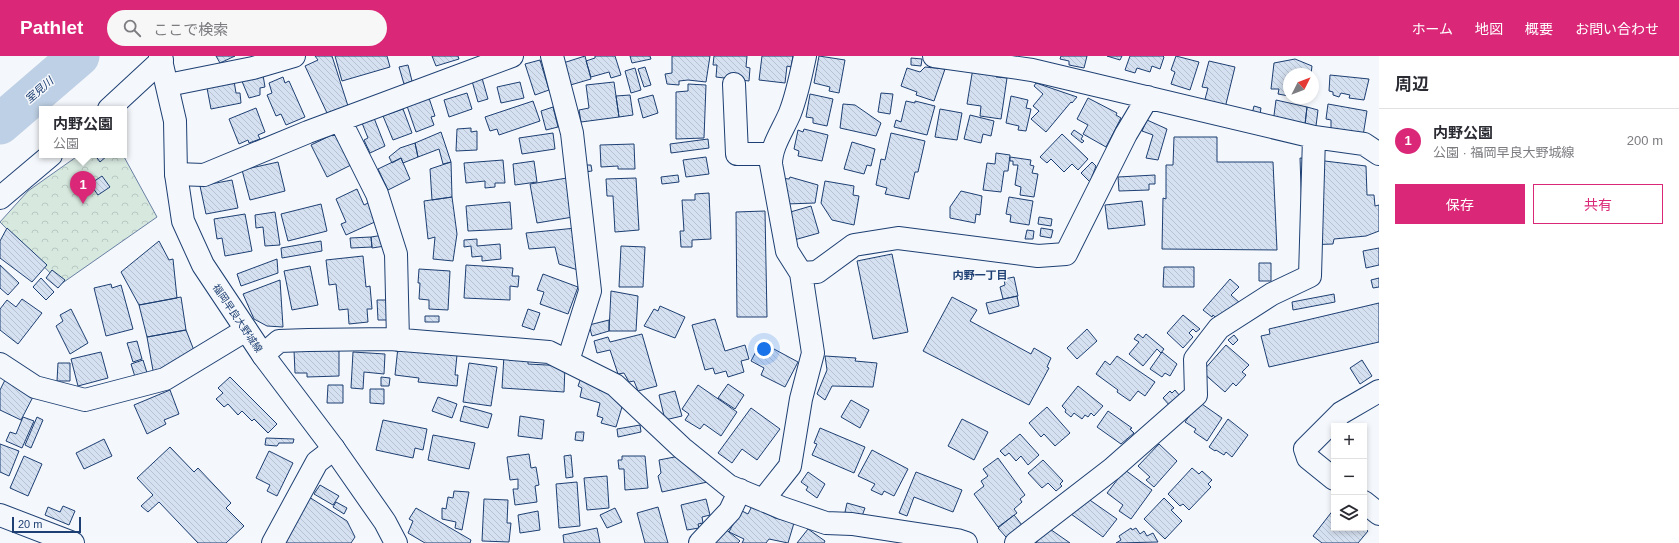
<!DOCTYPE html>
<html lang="ja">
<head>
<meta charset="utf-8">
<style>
	body { margin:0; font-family:Helvetica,"Noto Sans JP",sans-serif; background:#f7f7f7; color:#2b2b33 }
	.controls { position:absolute; right:12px; bottom:12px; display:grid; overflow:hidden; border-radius:0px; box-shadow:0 2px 6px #0003 }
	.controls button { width:36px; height:36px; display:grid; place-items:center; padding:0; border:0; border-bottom:1px solid #e1e1e2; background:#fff; color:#2b2b33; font:20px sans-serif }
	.compass { position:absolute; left:1283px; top:12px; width:36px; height:36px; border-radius:50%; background:#fff; box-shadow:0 2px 6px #0003; rotate:48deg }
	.scale { position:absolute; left:12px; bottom:10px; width:69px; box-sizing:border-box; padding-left:4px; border:2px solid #1d3f73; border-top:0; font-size:11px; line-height:14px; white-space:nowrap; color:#1d3f73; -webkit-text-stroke:3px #f4f7fb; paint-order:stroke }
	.you { position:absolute; left:764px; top:293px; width:14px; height:14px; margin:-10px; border:3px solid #fff; border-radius:50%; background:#1a73e8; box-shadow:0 0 0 6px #1a73e833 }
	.badge { display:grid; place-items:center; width:26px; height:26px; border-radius:50%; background:#db2777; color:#fff; font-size:13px; font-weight:700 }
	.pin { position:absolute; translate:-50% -33px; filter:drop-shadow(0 1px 2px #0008) }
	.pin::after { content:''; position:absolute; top:21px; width:14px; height:12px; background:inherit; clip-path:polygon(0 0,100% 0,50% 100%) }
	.popup { position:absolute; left:39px; top:50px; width:88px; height:52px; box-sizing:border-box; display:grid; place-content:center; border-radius:0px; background:#fff; filter:drop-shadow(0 1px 3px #0005); font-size:13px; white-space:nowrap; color:#7c7c81 }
	.popup b { font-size:15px; color:#2b2b33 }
	.popup::after { content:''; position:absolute; left:50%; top:100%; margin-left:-8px; border:8px solid transparent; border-top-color:#fff }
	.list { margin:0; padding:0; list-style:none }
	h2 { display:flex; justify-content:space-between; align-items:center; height:52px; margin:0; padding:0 16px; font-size:17px }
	h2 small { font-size:13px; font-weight:400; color:#7c7c81 }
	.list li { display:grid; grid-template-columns:26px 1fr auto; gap:12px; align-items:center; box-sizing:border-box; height:64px; padding:0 16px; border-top:1px solid #e1e1e2 }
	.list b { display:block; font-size:15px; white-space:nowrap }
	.list p { margin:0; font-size:13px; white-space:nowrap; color:#7c7c81 }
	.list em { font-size:13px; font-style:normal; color:#7c7c81 }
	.actions { display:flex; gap:8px; padding:12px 16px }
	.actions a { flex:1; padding:9px 0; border:1px solid #db2777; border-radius:0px; text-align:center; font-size:14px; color:#db2777 }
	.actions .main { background:#db2777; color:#fff }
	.icon { flex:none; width:22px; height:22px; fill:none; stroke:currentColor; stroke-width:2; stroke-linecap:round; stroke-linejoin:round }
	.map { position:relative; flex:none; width:1379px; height:487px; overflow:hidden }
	header { display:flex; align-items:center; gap:24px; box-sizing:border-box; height:56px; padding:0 20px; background:#db2777; color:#fff }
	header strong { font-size:19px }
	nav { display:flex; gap:22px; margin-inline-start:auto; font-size:14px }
	.search { width:280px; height:36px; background:#f7f7f7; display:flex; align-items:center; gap:10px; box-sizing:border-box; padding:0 14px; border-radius:22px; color:#7c7c81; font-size:15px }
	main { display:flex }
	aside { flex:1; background:#fff }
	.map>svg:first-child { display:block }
</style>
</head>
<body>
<header>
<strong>Pathlet</strong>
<div class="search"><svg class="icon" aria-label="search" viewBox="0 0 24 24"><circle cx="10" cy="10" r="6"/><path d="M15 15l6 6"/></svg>ここで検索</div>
<nav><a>ホーム</a><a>地図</a><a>概要</a><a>お問い合わせ</a></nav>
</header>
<main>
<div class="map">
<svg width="1379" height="487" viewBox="0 0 1379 487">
	<defs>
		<pattern id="park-crowns" width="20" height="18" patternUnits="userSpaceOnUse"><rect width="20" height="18" fill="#d7e8df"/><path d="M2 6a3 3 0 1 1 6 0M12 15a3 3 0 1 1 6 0" fill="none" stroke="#b8c8c3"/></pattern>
		<pattern id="building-back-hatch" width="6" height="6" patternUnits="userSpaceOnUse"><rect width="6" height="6" fill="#d5e0f0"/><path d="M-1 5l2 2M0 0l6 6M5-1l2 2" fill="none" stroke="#b6c1d1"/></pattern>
	</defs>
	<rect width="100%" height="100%" fill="#f4f7fb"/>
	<path fill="url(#park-crowns)" stroke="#687fa3" d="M79,99H123L157,161L61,228L0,166L28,135Z"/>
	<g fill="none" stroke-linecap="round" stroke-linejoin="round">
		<path stroke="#bed0e5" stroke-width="41" d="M0,68L79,0"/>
	</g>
	<path fill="url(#building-back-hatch)" stroke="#1d3f73" d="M216,0H235L220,7Z
		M315,0H332L348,50L327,57L305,10L318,4Z
		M335,0H387L390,11L342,25Z
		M432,0H458L459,3L436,10Z
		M585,0L591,23L567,30L560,8Z
		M595,0H615L621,19L611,22L609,16L591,21L586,5L595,2Z
		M630,0H650L651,3L632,7Z
		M672,0H710L706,26L688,24L679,25V29L667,28L665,18L672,17Z
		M714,0H747L746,11L750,12L749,25L716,21L717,9H713Z
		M762,0H793L791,11L787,10L785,27L759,24Z
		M819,0L845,4L839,37L829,35L830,31L814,27Z
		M1061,0H1087L1084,12L1069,9V5L1060,3Z
		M1107,0H1122L1120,4Z
		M1130,0H1163L1164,1L1160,13L1152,10L1150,16L1137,12L1135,17L1125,14Z
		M1176,0L1199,6L1190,34L1171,28L1175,16L1171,14Z
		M911,2L922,3L921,10L911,9Z
		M1295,3L1312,10L1311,18H1289V40L1278,38L1279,33H1271L1274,7Z
		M540,4L549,34L535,39L525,8Z
		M1209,5L1235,11L1225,52L1204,47L1208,32L1202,31Z
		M974,6L998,10L996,21L1007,22L1001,63L980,60L981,50L967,48Z
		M408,9L412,25L404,28L399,11Z
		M645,11L651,29L644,31L638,13Z
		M925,11L945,13L934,45L916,39L917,36L901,30L907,12L920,16Z
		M635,12L641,34L631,37L625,15Z
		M263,19L265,31L260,32V39L249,42L241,23Z
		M1330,19L1369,23L1364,44L1349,42L1350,39L1341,37L1339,41L1333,39V36L1329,35Z
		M283,21L285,27L289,25L305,61L286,69L281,58L276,60L267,39L272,37L269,27Z
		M482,22L488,43L478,46L472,25Z
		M234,25L236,37H240L241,47L211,53L207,32Z
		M520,26L524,42L501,47L497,31Z
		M614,26L619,61L581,66L579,54L589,52L586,29Z
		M1036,27L1077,41L1072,47L1071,46L1046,76L1031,63L1039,55L1033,50L1043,38L1034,30Z
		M688,28L706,29L704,82L676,83V36L688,35Z
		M467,37L472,53L449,61L444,44Z
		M881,37L893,38L890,58L878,56Z
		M810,38L833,43L827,70L813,67V62L806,61Z
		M630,39L633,59L619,61L616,40Z
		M653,39L658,57L643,62L638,43Z
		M1011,40L1028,44L1026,52L1031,53L1026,75L1018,74L1019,70L1006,67Z
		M429,42L435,60L431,61L434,69L416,76L407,50Z
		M1088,42L1117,57L1116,59L1121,62L1106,91L1083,78L1088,69L1077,63Z
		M1276,44L1307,51L1305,69L1273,67Z
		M533,45L540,65L499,79L497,73L490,75L485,61Z
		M906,45L915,47V45L935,50L927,79L894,71L896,64L901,66Z
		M843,48L855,49L881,67L876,80L840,72Z
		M1328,48L1367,55L1363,80L1331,73V64L1326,63Z
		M1254,50L1261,52L1259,64L1251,62Z
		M553,51L558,71L546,74L541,55Z
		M1307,51L1318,54L1316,70L1305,68Z
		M256,52L265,76L258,79L260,83L249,87L248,84L239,88L229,63Z
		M403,53L412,77L393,84L383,60Z
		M940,53L962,57L957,84L935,81Z
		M970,59L994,65L991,80L983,78L981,87L964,83Z
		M374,62L385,90L370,97L364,84L368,82L362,67Z
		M1147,64L1167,73L1158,104L1146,102L1153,79L1142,75Z
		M471,72V76L477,75V94L456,95L457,73Z
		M804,73L828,79L822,105L798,100L799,95L794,93L798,74L803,76Z
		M1074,74L1083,80L1081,83L1084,85L1082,87L1071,78Z
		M338,76L353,108L327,121L311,89Z
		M441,76L451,106L443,108L439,93L418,101L415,87Z
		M553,77L555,93L522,98L519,82Z
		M891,77L925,85L918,116H915L909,143L885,138L887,132L876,129L881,103L885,104Z
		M1062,78L1088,103L1078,114L1072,108L1064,116L1051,103L1047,107L1040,101Z
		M1174,81H1217V106H1273L1277,194L1162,193L1163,142L1166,143V109H1173Z
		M708,83L709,92L671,97L670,88Z
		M852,86L875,93L871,110L867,109L864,118L844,113Z
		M415,87L418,101L403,107L401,102L392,107L389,101L400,92Z
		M634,88L635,113H618V110L601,111L600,89Z
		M996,97L1010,99L1008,115H1004L1001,136L983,134L987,107L995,108Z
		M95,99H108L100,106Z
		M706,101L709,118L686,121L683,104Z
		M1010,101L1031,104L1030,109L1034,110L1032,117L1038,118L1034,141L1020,139L1021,131L1015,129L1018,109H1013V105H1010Z
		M401,102L410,123L388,134L378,113Z
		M1300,102L1366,110L1367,139H1374L1375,150L1379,149V175L1366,180L1334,183L1333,188L1303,189Z
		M503,104L505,127H495V131L485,132V125L466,127L464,107Z
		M534,105L537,126L515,129L513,108Z
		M278,106L285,135L250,144L242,114Z
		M451,106L452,141L432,144L430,113Z
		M1092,106L1096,110L1090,126L1081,117Z
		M584,109H591L592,115L585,116Z
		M678,119L679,126L662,128L661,121Z
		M1155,119V128H1149V134L1119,135L1118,121Z
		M102,120L110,131L98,139L90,128Z
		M790,121L818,129L815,147L786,148L780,122L789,123Z
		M567,122L573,161L537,167L530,128Z
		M636,122L639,174L615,176L613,140H607L606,123Z
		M232,124L238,152L206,158L200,130Z
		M825,125L854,130L853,139L859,140L854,169L832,164L821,147Z
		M357,133L364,149L368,147L377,165L346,179L341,168L346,166L336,143Z
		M961,135L982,140L980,159L976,158L975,167L950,162V151Z
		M709,137L711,183L692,184V191H681L680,175H684L682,144H695V138Z
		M452,141L457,178L453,205L433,203L435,181L428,183L424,145Z
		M1009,141L1033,145L1029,169L1010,166L1011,159L1006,158Z
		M1142,145L1145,169L1108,173L1105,149Z
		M510,146L512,173L468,175L466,150Z
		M321,148L327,175L288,185L281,158Z
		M811,150L819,177L794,184L787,157Z
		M765,155L767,261H737L736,156Z
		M275,156L280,189L265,190L263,171L256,172L255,159Z
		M245,158L252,195L225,200L222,182L217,183L214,163Z
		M1039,161L1052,163L1051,170L1038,168Z
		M7,172L47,209L32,226L0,202V185Z
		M576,172L581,215L559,208L555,191L529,193L526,177Z
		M1041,172L1053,174L1051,182L1040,180Z
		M1027,174L1034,175L1033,183H1025Z
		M384,179L385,190L372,192L371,181Z
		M371,181L372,191L351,192L350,182Z
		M477,183V190L500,188L501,203L482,205V200L472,201L471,190L464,191V184Z
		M159,185L169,204L173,203L177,242L139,249L121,216Z
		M321,185L322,195L282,202L281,192Z
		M621,190L645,191L643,231H619Z
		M1379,192V209L1366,212L1363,195Z
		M892,198L908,276L873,283L857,205Z
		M363,200L366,231L370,230L372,253H367L368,266L349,268L348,253L339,254L336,228L329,229L326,204Z
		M277,203L278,217L241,230L237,218Z
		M1259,207H1271V225H1259Z
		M0,209L19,227L8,239L0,232Z
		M466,209L513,212L512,220H519L518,231L510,230V244L464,242Z
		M310,210L318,249L292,254L284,215Z
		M1164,211H1194V231H1163Z
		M419,213L450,215L448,254L429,253V244L419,243L420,227H418Z
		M52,214L65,224L58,232L46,222Z
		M543,218L578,231L568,258L540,248L544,236L537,234Z
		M1014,221L1018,240L1003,243L1000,231L1005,229L1004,223Z
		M41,222L54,236L46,244L33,231Z
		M1379,222V231L1373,232L1371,224Z
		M1230,223L1239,231L1231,239L1241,248L1223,268L1213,259L1212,261L1203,254Z
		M280,224L283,271L267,270L254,263L243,238Z
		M111,228L112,232L121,229L133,273L106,280L94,232Z
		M611,235L638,240L636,275H609Z
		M1334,238L1335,246L1293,254L1292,246Z
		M1017,240L1019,250L989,258L986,247Z
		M181,241L186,274L147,281L139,249Z
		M952,241L977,254L970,265L1031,298L1034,292L1051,302L1047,311L1049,312L1029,349L923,295Z
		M22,243L42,257L18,288L0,274V253L7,244L16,251Z
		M377,244H387L388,264H378Z
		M1379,247V286L1269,311L1261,280L1270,278L1269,273Z
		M660,250L685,261L675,282L644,270L654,253L658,255Z
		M71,253L88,287L70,298L56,270L63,265L60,259Z
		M528,253L540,257L534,274L522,270Z
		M1183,259L1200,273L1196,276L1193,273L1189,277L1193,281L1183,292L1167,277Z
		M425,260H439V266H425Z
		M715,263L725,295L745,289L749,303L741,305L744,316L728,321L726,315L715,318L713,312L705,314L692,269Z
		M609,264V275L592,280L589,269Z
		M1087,273L1097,285L1077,303L1067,292Z
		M186,274L195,297L154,320L147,281Z
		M642,278L657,330L638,335L634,325L629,326L624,317L618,318L610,294L597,297L594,285L608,281L610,286Z
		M1138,278L1143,282L1146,278L1164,293L1161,297L1157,293L1143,310L1129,298L1139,286L1134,283Z
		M1234,279L1238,284L1233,289L1228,284Z
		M137,285L142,303L133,306L127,287Z
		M761,286L798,306L785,331L761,319L764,312L751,305Z
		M1226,289L1249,309L1242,316L1246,319L1236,330L1233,327L1225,336L1202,316Z
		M398,291L457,299L455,319H458L457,330L418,326L419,322L395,319Z
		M339,293V320L307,321V317H295L294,294Z
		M101,296L108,322L78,330L71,303Z
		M353,296L385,298L384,318L364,316L363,333L351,332Z
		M1162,296L1177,308L1170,320L1165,317L1162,321L1150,313Z
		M504,299L528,301V308L565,310L564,336L502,332Z
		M825,300L856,302L855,305L877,307L873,331L832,330L825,344L817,338L827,314Z
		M1117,300L1155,326L1145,340L1138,335L1130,345L1117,336L1118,334L1096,318L1105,305L1110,309Z
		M143,304L148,320L136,324L131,308Z
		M1362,304L1372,320L1360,328L1350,312Z
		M58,307H70V325H57Z
		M469,307L497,311L491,350L463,346Z
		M582,319L602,325L599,334L625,341L616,371L601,367L603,362L597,360L600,347L580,341L582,332L578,330Z
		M230,321L277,368L268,377L254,363L252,365L242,355L238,359L228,348L224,351L216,343L223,337L218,332Z
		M381,321L390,322L389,330H381Z
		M6,322L35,337L21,364L0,354V334Z
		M728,328L744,339L735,353L718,342Z
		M328,329H343V347H327Z
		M698,329L737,356L721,380L704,368L700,373L685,364L689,358L682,353Z
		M1078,330L1103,350L1094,360L1091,357L1088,361L1085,359L1082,363L1074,357L1071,361L1065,356L1066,354L1062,350Z
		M370,333H384V348L370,347Z
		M170,334L179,358L164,364L166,368L147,378L134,349Z
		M1175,334L1180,340L1170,350L1163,342L1170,335L1172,337Z
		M675,335L682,360L665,364L659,339Z
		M438,341L457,348L452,362L432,355Z
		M851,344L869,354L860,372L841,361Z
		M1199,346L1222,362L1207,385L1194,376L1196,373L1185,366Z
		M464,350L492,358L488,372L460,365Z
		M1047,351L1070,377L1055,390L1044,378L1041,381L1029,367Z
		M751,352L780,373L757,404L742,393L732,407L718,397Z
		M1108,355L1132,372L1130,373L1134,377L1121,388L1097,371Z
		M520,360L544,364L542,383L518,380Z
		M23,361L34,365L22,392L6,385L10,376L16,378Z
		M37,361L43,364L31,392L25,389Z
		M962,363L988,376L974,404L948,390Z
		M1228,363L1248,379L1232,401L1226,396L1224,399L1216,394L1215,395L1209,391Z
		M383,364L427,373L423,394L415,392L413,402L376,394Z
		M640,369L641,376L618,381L617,373Z
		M820,372L865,391L854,417L812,399L817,388L814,387Z
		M576,376H584L583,385L575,384Z
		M1020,378L1039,399L1028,409L1021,400L1016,405L1009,397L1005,400L1000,395Z
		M433,379L475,387L469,413L428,404Z
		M266,382L294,383L293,387H279L277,390L265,389Z
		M104,383L112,400L84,413L76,397Z
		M0,388L19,395L9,420L0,416Z
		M1159,388L1177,405L1154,431L1146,424L1150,421L1138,410Z
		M170,391L194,416L198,412L231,447L226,452L244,470L226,487H198L159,446L148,456L141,450L153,439L137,422Z
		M872,394L908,413L894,440L884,435L882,439L871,434L875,428L858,420Z
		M269,395L293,407L277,440L267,435L270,429L256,422Z
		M529,398L531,412L536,411L539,429L535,430L537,446L515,449L513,433H518V423L510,424L507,401Z
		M571,399L573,421L566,422L564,400Z
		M685,399L712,425L662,436L658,420L661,417L659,404Z
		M24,400L42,408L28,440L10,432Z
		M622,400H645L648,432L625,434L624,413H619L618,404H622Z
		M998,402L1025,439L1020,443L1022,446L1014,453L1017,457L998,471L974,438L984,430L981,425L988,420L983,413Z
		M1043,404L1063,425L1060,428L1062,430L1056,435L1048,427L1042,432L1028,417Z
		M1192,412L1199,418L1202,415L1212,424L1208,428L1211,431L1189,454L1183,448L1180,450L1168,438Z
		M1125,414L1152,434L1131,463L1119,455L1123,449L1107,437Z
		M808,416L825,428L817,442L806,434L808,431L801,426Z
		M916,416L962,434L953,456L914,441L907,460L899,457Z
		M607,420L609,452L587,454L584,422Z
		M577,426L580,470L559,472L556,428Z
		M320,429L339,440L333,449L314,438Z
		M454,435L469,436L462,474L455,472L456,466L442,463V452L446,453L448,441L453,442Z
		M1084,440L1117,463L1103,481L1071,458Z
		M309,441L347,465L355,481L351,487H281Z
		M1164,442L1174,452L1171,454L1182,465L1165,483L1144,463Z
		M484,443L508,444L507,467H511L509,486L482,485Z
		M706,443L710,459L702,461L703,467L698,468L699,472L687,474L681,449Z
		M336,446L347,452L344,458L333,451Z
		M847,447L865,452L862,460L845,456Z
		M63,450L75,455L69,469L45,459L48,451L60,456Z
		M752,450L775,462L794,467L788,487L769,483L766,487H742L744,483L729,476L740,454L748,458Z
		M658,451L668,487H645L637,457Z
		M416,452L471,484L470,487H425L408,477L413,465L409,463Z
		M615,452L622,466L607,472L600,459Z
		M1334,453V472H1364L1368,475L1358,487H1322L1313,480Z
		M538,455L540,474L520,477L518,459Z
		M1014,459L1022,469L1006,481L998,472Z
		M723,471L740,485L738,487H711Z
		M1047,471L1070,487H1036Z
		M597,472L600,487H564L563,479Z
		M1131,472L1132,474L1136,472L1140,478L1144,475L1147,480L1153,477L1158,486L1116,487L1121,484L1119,480Z
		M808,473L825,485L824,487H797Z"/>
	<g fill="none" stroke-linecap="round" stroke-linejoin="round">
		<defs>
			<path id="minor" d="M552,0L572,77L590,235L568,305
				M934,0L1032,14L1314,81L1364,88L1379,98
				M734,28L737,98H771
				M168,29L253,12L294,0
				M109,53L162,4
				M340,64L377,138L396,198L398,284
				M176,118L204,119L308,76L512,0
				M0,142L51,99
				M801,217L817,216L854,189L898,182L1038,200L1066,198L1126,78L1148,41
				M263,299L279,285L308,284L390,283L549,296L615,329L682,392L729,430L782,452L826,467L852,468L957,484L966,487
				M0,308L35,331L85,344L165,323L246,274
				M1334,423L1308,402L1305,393L1341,357L1379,335
				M763,444L790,410L801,343L813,297L801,217L787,195L771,108C771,90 783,74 790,57C797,39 801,19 805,0
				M1364,446L1379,458
				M0,459L73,487
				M273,487L317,406L334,393
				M700,487L730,455L740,434
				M1016,487L1112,413L1196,339L1195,303L1219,272L1272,238L1310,220L1314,81"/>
			<path id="major" d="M160,0L175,65L176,118L183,165L203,209L263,299L334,393L385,466L396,487"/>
		</defs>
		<use href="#minor" stroke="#1d3f73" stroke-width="24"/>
		<use href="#major" stroke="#1d3f73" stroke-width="24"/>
		<use href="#minor" stroke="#f4f7fb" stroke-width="22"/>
		<use href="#major" stroke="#f4f7fb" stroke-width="22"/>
	</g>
	<g text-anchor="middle" stroke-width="3" stroke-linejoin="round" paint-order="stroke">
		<g font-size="10" fill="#1d3f73" stroke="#f4f7fb">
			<text transform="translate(238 262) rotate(56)" y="4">福岡早良大野城線</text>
		</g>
		<g font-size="11" font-style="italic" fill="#1d3f73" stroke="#f4f7fb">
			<text transform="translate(39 34) rotate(-41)" y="4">室見川</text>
		</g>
		<g font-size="11" font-weight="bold" fill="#1d3f73" stroke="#f4f7fb">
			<text x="980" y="223">内野一丁目</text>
		</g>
	</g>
</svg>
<div class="controls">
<button>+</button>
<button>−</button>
<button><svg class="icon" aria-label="layers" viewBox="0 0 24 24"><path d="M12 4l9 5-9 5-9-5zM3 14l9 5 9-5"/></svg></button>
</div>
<svg class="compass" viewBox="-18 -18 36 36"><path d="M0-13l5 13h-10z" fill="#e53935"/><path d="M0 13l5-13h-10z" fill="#7c7c81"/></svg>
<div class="scale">20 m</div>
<div class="you"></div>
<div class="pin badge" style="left:83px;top:148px">1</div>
<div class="popup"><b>内野公園</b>公園</div>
</div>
<aside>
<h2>周辺<small></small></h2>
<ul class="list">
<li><span class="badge">1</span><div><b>内野公園</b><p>公園 · 福岡早良大野城線</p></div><em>200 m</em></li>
</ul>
<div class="actions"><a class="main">保存</a><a>共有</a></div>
</aside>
</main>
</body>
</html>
